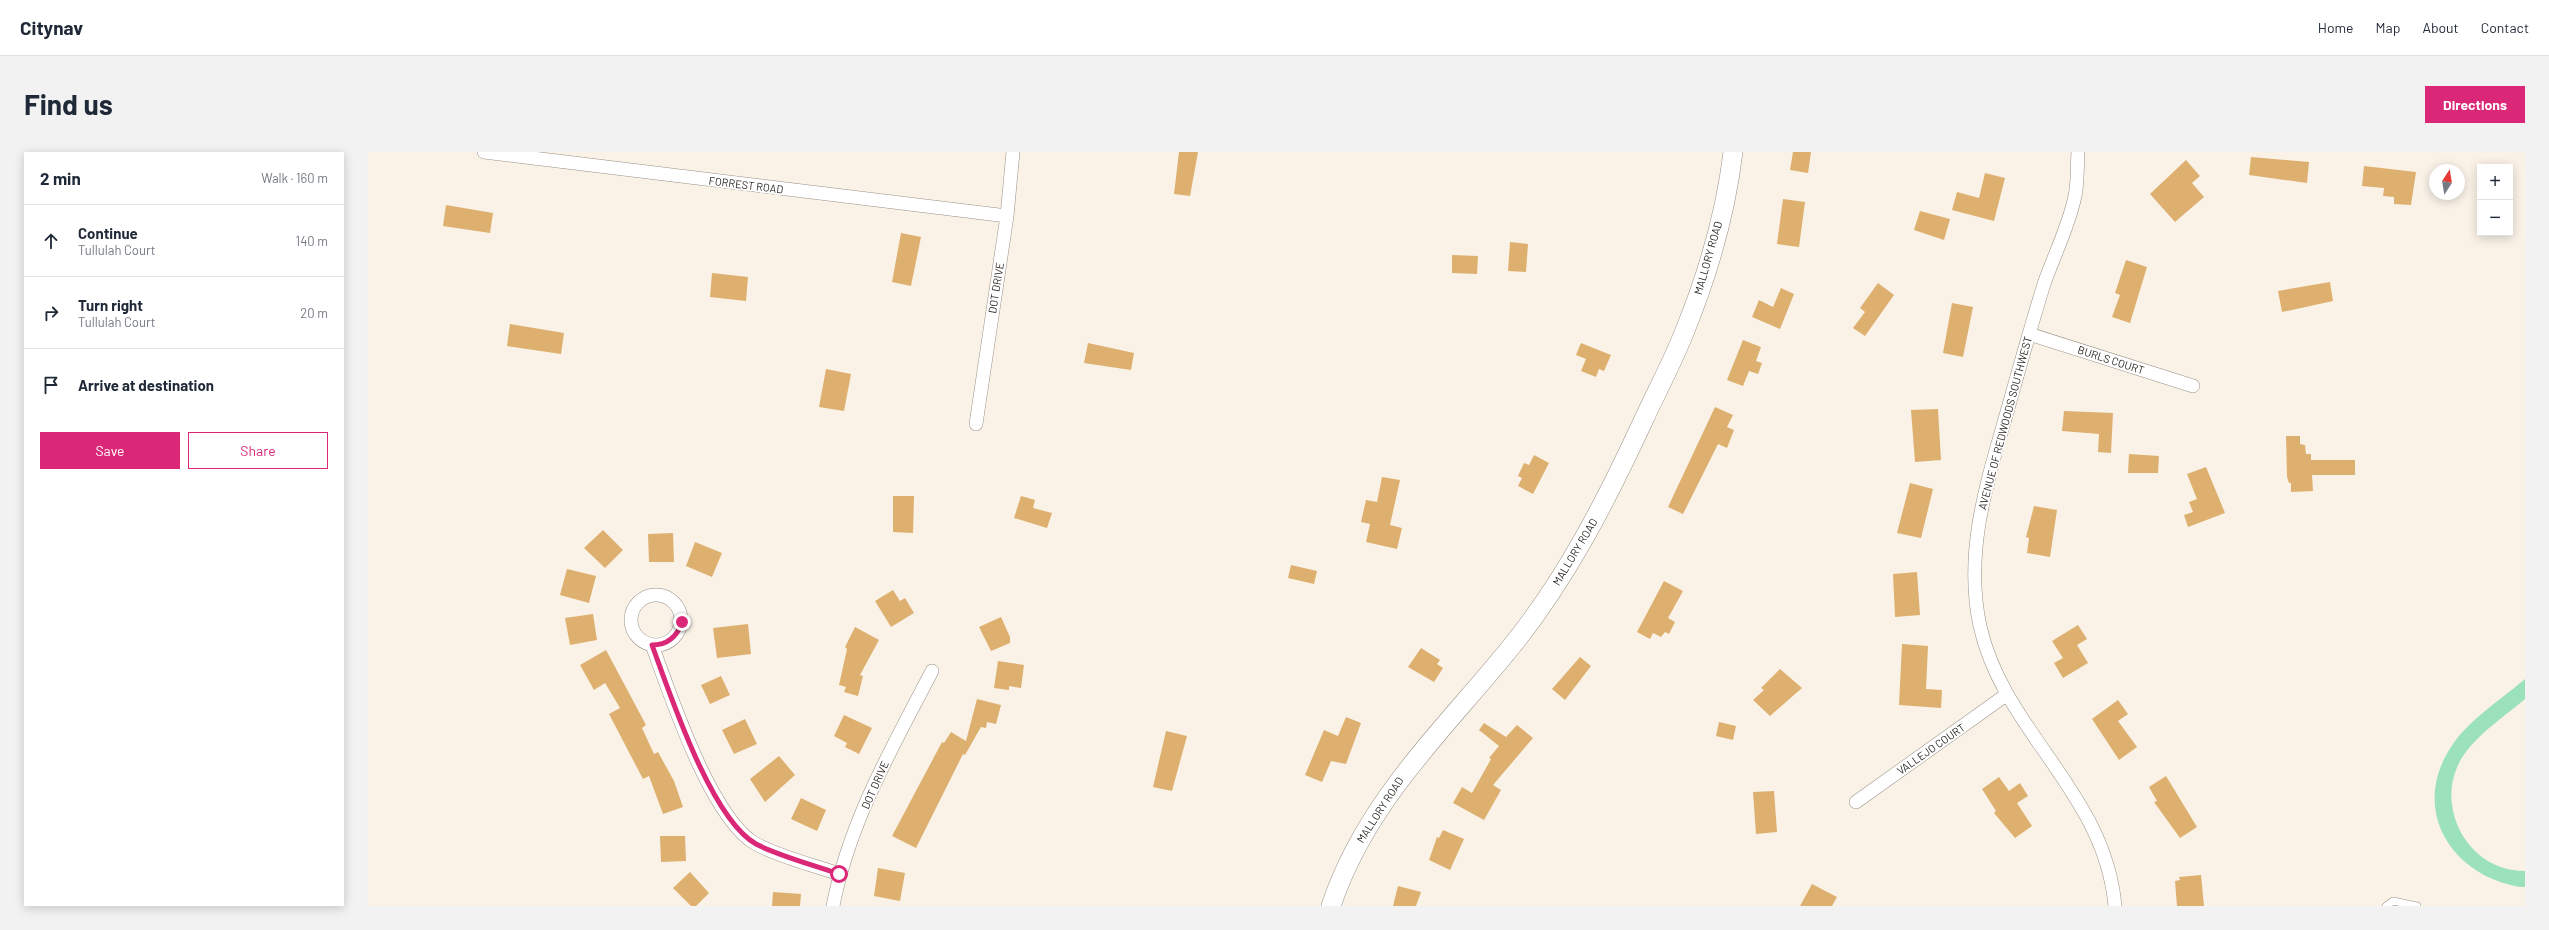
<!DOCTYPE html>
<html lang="en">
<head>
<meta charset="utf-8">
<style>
	body { margin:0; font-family:Barlow,sans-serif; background:#f2f2f3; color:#1f2937 }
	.controls { position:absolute; right:12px; top:12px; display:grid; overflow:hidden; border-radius:0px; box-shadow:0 2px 10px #0003 }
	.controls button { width:36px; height:36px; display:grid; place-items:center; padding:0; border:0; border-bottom:1px solid #e0e1e3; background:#fff; color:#1f2937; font:20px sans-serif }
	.compass { position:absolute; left:2061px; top:12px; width:36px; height:36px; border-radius:50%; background:#fff; box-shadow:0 2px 10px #0003; rotate:12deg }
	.stop { position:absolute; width:12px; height:12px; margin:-9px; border:3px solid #db2777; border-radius:50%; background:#fff }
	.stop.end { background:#db2777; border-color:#fff; box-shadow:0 1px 4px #0008 }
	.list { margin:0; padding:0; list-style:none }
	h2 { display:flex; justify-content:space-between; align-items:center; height:52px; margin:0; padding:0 16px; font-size:17px }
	h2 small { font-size:13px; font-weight:400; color:#747a83 }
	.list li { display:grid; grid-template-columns:26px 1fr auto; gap:12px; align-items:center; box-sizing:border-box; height:72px; padding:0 16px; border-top:1px solid #e0e1e3 }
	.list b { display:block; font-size:15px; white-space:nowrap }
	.list p { margin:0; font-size:13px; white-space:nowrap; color:#747a83 }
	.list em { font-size:13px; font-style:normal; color:#747a83 }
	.actions { display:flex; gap:8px; padding:12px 16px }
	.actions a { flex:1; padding:9px 0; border:1px solid #db2777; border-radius:0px; text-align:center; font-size:14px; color:#db2777 }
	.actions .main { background:#db2777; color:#fff }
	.icon { flex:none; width:22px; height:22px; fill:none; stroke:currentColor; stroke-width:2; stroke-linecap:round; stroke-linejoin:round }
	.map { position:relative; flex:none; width:2157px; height:754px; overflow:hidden; border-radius:0px }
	header { display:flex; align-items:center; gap:24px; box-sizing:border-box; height:56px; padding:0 20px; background:#fff; border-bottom:1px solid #e0e1e3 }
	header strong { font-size:19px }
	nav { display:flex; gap:22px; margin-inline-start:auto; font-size:14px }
	.intro { display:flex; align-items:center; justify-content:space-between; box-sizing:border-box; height:96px; padding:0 24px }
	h1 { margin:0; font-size:28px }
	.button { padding:10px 18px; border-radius:0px; background:#db2777; color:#fff; font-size:14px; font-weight:700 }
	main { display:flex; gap:24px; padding:0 24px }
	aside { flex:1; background:#fff; border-radius:0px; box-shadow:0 2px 10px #0003 }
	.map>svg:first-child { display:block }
</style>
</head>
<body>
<header>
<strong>Citynav</strong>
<nav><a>Home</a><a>Map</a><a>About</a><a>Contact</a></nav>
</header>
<div class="intro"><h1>Find us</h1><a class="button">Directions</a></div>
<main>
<aside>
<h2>2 min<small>Walk · 160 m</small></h2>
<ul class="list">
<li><svg class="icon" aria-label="ahead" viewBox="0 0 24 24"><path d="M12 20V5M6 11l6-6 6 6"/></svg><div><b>Continue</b><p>Tullulah Court</p></div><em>140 m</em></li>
<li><svg class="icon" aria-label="right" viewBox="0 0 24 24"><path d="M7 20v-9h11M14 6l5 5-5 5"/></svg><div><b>Turn right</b><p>Tullulah Court</p></div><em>20 m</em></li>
<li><svg class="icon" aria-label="arrive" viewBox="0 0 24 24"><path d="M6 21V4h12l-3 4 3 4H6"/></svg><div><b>Arrive at destination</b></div></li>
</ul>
<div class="actions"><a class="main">Save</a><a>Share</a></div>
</aside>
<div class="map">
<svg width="2157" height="754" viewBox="0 0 2157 754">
	<rect width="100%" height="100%" fill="#faf2e7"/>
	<path fill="#9be1b9" d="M2157,527V547C2135,566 2103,586 2090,613C2068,660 2103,720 2157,719V735H2152C2081,723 2041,655 2085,592C2101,568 2135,546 2157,527Z"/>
	<path fill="#deb06f" d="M811,0H830L822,44L806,42Z
		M1425,0H1443L1440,21L1422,18Z
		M1883,5L1941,10L1939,31L1881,23Z
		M1818,8L1832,24L1824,31L1836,45L1807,70L1782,42Z
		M1996,14L2048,20L2043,53L2026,52V45L2015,44L2016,36L1994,34Z
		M1617,21L1637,26L1626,69L1584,58L1589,40L1611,46Z
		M1415,47L1437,50L1431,95L1409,92Z
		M78,53L125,61L122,81L75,74Z
		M1552,59L1582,67L1576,88L1546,78Z
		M533,81L553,85L543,134L524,130Z
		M1142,90L1160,92L1158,120L1140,119Z
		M1084,103L1110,104L1109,122L1084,121Z
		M1758,108L1779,115L1762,171L1744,165L1752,143L1747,141Z
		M344,121L380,125L378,149L342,145Z
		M1962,130L1965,149L1914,160L1910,139Z
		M1510,131L1526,143L1497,184L1485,176L1497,160L1492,156Z
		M1413,136L1426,142L1412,177L1384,165L1391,148L1405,155Z
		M1584,151L1605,155L1595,205L1575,201Z
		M142,172L196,181L193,202L139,194Z
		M1375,188L1393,195L1388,209L1394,211L1390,222L1381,219L1375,234L1359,228Z
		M720,191L766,201L763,218L716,211Z
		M1213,191L1243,203L1236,219L1231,217L1228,225L1213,219L1218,207L1208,203Z
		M458,217L483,222L476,259L451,255Z
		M1347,255L1365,263L1359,275L1366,278L1359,296L1350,292L1315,362L1300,355Z
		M1570,257L1573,308L1547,310L1543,258Z
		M1696,259L1745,261L1743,301L1730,300L1731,282L1694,279Z
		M1918,284H1932V292L1937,293L1938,302H1943V308H1987V323H1944L1945,339L1923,340V331H1921L1919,325Z
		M1761,302L1791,304L1790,321H1760Z
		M1166,303L1181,311L1165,342L1150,334L1154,326L1150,324L1156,311L1161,313Z
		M1838,315L1857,361L1820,375L1816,363L1825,360L1821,350L1829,347L1819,322Z
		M1014,325L1032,328L1022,373L1034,376L1029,397L998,390L1002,372L993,370L998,348L1009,350Z
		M1542,331L1565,337L1553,386L1529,381Z
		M525,344H546L545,381L525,380Z
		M653,344L667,348L665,356L684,361L679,376L646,366Z
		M1666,354L1689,358L1682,405L1659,401L1661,386L1658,385Z
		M235,378L255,398L237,416L216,396Z
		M305,381L306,410H281L280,382Z
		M327,390L354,401L344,425L318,414Z
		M923,413L949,419L946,432L920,426Z
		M199,417L228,424L221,451L192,443Z
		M1549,420L1552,463L1527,465L1525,422Z
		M1296,429L1315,439L1300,466L1307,470L1301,482L1297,480L1293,485L1285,481L1282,487L1269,480Z
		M525,438L532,449L537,446L546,461L523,475L507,449Z
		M225,462L229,488L202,493L197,466Z
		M633,465L642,485V491L623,499L611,475Z
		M380,472L383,502L349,506L345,476Z
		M1710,473L1719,487L1709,493L1720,511L1695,526L1686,511L1695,506L1684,489Z
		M487,475L511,488L492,523L495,524L490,544L476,540L478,535L471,533L479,497L477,495Z
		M1534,492L1560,494L1558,537L1574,538L1573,556L1531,553Z
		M1053,496L1072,508L1069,512L1075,516L1066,530L1040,515Z
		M238,498L278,573L274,576L286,602L290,600L306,629L315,655L295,662L281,624L275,627L241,562L252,556L237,531L226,538L212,513Z
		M1212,505L1223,514L1197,548L1184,537Z
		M630,509L656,513L653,536L641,534V538L626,536Z
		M1412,517L1434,536L1402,564L1385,548L1396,538L1393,536Z
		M353,524L362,543L342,552L333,533Z
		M609,547L633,553L628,572L619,570L618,576L613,575L597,603L595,602L548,696L524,684L574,590L576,591L583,580L598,589Z
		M1750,548L1760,562L1750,569L1769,595L1751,608L1724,567Z
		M476,563L504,576L491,602L477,595L479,591L466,584Z
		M978,565L993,571L978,612L963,609L954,630L937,623L956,578L970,584Z
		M377,567L389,592L366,602L354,578Z
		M1351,570L1368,574L1365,588L1348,584Z
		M1116,571L1138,585L1149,573L1165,586L1125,633L1133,638L1116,668L1085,651L1094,635L1104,641L1123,607L1121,606L1131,594L1111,578Z
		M798,579L819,584L804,639L785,635Z
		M411,604L427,623L397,650L382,627Z
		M1798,624L1829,675L1812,686L1786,650L1789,649L1781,635Z
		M1631,625L1641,639L1652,631L1660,644L1649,651L1664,674L1647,686L1626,661L1628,659L1614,637Z
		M1406,639L1409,680L1388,682L1385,640Z
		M433,646L458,658L449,679L423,667Z
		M1075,678L1096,687L1082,718L1061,708L1069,685L1071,686Z
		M292,684H317L318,709L293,710Z
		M510,716L537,721L532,749L506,744Z
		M322,720L341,741L328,754H323L305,736Z
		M1833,723L1836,754H1809L1807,729L1812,728L1811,725Z
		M1444,732L1469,745L1464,754H1432Z
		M1030,734L1053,740L1048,754H1025Z
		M405,740L433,742L432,754H404Z"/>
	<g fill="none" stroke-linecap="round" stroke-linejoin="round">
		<defs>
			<path id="lane" d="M2018,754L2025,749L2049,754"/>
			<path id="street" d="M116,0L639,64
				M1710,0C1709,14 1710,30 1707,44C1701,74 1686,103 1676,132C1663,174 1651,217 1639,260C1619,330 1596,400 1612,474C1635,579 1737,640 1747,754
				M1661,182L1825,234
				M608,272L639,64L645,0
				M263 468a25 25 0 1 1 50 0a25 25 0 1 1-50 0Z
				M284,493C302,542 343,667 388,692C412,705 445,713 471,722
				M1488,650L1638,543
				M465,754C481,670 525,594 564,519"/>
			<path id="secondary" d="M963,754C998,649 1075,579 1143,495C1199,426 1239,347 1276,267C1290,237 1306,207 1318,176C1340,121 1358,59 1365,0"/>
		</defs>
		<use href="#lane" stroke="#999187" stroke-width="8"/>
		<use href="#street" stroke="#999187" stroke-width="14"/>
		<use href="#secondary" stroke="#999187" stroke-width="20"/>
		<use href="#lane" stroke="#fff" stroke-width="7"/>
		<use href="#street" stroke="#fff" stroke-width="13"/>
		<use href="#secondary" stroke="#fff" stroke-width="19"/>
	</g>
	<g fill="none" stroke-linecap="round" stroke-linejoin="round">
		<path stroke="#db2777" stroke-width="5" d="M314,470C309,485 300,493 284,493C302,542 343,667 388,692C411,704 446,713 471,722"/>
	</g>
	<g text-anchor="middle" stroke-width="3.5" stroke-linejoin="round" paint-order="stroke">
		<g font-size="11" fill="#2e2b27" stroke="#fff">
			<text transform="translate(378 33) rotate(7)" y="4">FORREST ROAD</text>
			<text transform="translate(1340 106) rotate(-74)" y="4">MALLORY ROAD</text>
			<text transform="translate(628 136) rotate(-81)" y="4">DOT DRIVE</text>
			<text transform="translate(1743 208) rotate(18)" y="4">BURLS COURT</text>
			<text transform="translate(1637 271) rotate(-75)" y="4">AVENUE OF REDWOODS SOUTHWEST</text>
			<text transform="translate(1207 400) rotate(-59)" y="4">MALLORY ROAD</text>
			<text transform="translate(1563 597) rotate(-35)" y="4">VALLEJO COURT</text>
			<text transform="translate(507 633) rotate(-66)" y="4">DOT DRIVE</text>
			<text transform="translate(1012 658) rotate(-57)" y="4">MALLORY ROAD</text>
		</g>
	</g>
</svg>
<div class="controls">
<button>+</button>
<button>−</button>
</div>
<svg class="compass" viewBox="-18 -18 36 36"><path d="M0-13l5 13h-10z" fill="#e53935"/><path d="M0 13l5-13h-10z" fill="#747a83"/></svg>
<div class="stop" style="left:471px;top:722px"></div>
<div class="stop end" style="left:314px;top:470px"></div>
</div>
</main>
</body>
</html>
